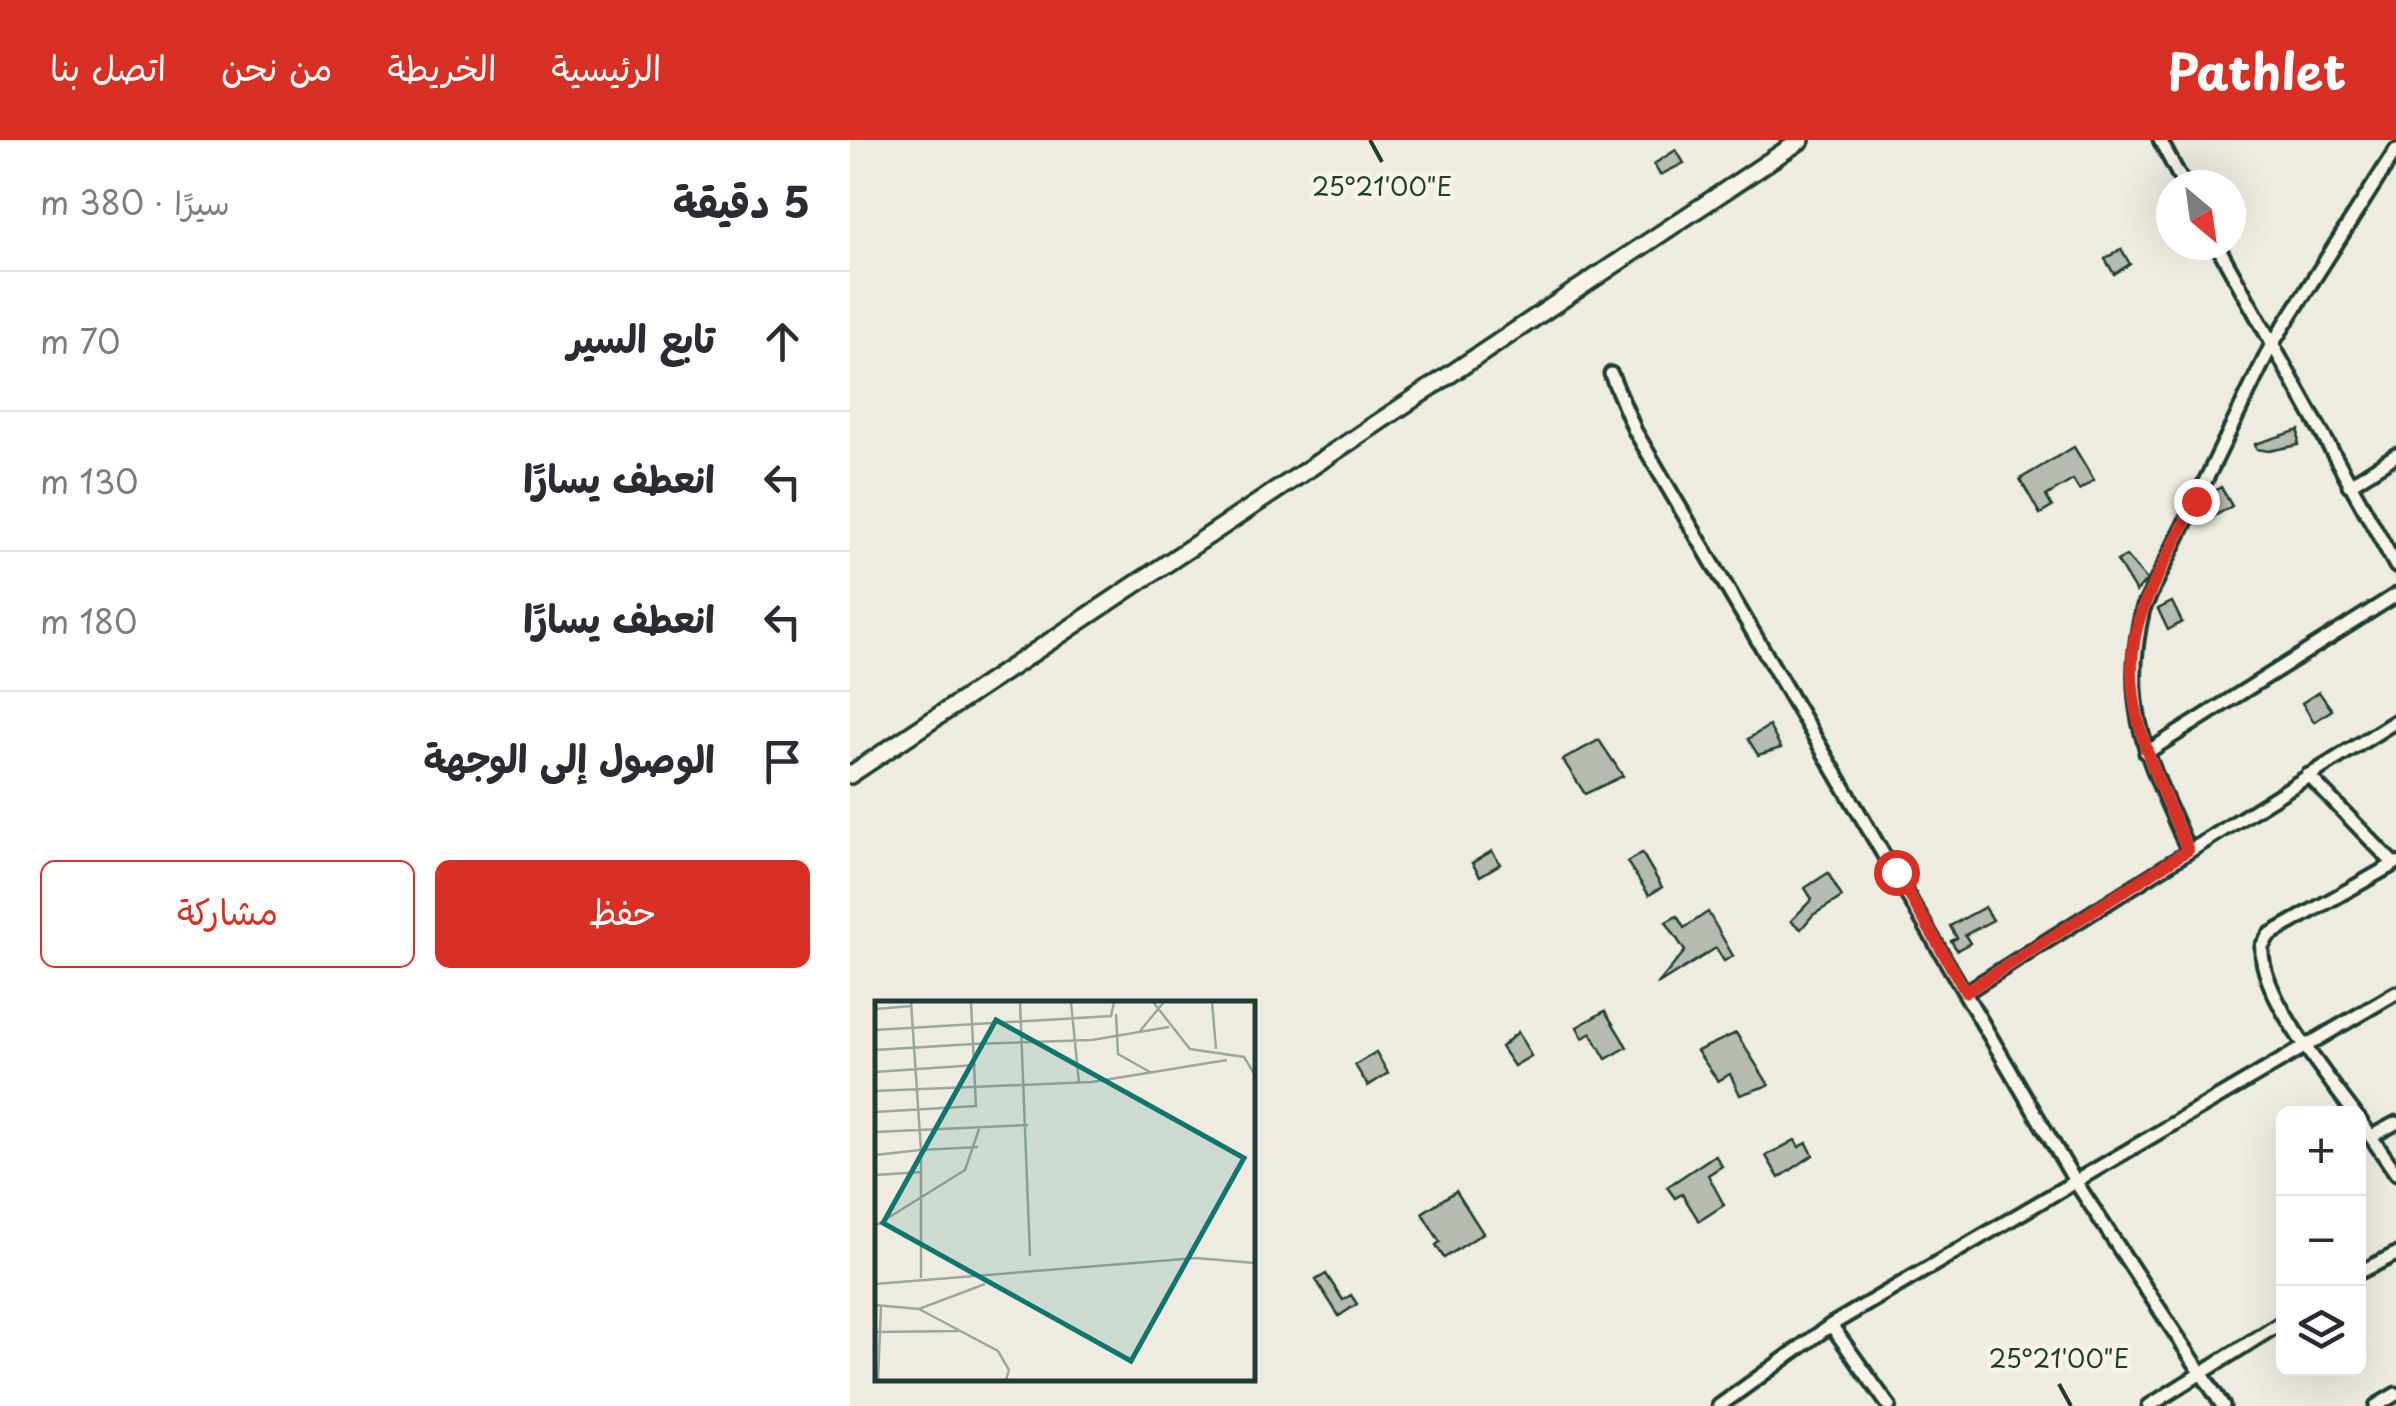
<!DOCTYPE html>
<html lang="ar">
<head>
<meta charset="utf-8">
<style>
	body { margin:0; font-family:"Playpen Sans","Playpen Sans Arabic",sans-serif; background:#f2f2f3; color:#2b2b33; direction:rtl }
	.controls { position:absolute; right:30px; bottom:30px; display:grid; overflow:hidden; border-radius:15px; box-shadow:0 10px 40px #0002 }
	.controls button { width:90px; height:90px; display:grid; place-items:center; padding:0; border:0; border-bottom:2px solid #e1e1e2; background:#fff; color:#2b2b33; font:50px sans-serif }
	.compass { position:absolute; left:1306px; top:30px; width:90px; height:90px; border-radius:50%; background:#fff; box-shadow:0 10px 40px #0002; rotate:151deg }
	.stop { position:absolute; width:30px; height:30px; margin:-22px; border:8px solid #d93025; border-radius:50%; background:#fff }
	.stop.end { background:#d93025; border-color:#fff; box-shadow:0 2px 10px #0008 }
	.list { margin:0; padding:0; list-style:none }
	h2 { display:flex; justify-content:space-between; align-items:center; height:130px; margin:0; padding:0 40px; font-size:42px }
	h2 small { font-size:32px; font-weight:400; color:#7c7c81 }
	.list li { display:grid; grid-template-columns:65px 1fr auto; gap:30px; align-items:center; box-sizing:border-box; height:140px; padding:0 40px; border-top:2px solid #e1e1e2 }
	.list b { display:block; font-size:38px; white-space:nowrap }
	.list em { font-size:32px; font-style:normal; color:#7c7c81 }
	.actions { display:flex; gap:20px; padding:30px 40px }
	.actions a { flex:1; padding:22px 0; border:2px solid #d93025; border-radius:15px; text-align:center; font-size:35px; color:#d93025 }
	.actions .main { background:#d93025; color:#fff }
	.icon { flex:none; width:55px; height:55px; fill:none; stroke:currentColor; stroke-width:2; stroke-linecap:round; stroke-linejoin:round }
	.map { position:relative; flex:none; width:1546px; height:1266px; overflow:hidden; direction:ltr }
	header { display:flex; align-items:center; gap:60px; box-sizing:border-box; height:140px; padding:0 50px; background:#d93025; color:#fff }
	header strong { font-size:48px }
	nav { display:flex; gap:55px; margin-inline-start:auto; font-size:35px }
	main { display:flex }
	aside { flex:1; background:#fff }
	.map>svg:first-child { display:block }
</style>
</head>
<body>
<header>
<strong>Pathlet</strong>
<nav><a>الرئيسية</a><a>الخريطة</a><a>من نحن</a><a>اتصل بنا</a></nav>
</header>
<main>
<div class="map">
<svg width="1546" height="1266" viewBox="0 0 1546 1266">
	<rect width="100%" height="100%" fill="#eeece1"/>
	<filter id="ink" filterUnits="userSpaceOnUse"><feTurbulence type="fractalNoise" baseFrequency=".01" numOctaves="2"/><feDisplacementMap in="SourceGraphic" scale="20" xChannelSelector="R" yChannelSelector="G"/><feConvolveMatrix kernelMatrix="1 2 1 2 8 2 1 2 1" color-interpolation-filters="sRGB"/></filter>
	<g filter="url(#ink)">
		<path fill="#b5bbb0" stroke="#1f3d34" stroke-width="2.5" d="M826,10L834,23L810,35L804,24Z
			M1271,109L1280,124L1264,134L1255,119Z
			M1449,290L1448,305L1419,311L1406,309L1405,304Z
			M1224,307L1244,340L1229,350L1223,340L1196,356L1202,367L1190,374L1170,339Z
			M1371,347L1382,366L1357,380L1351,371L1360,354Z
			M1276,416L1297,440L1286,452L1267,421Z
			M1322,462L1332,482L1318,490L1308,469Z
			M1469,552L1482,570L1464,582L1452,563Z
			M919,586L931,608L908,615L898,599Z
			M749,600L773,636L735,654L713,620Z
			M642,711L650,724L630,736L622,723Z
			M792,713L812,747L799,755L777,722Z
			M978,733L992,757L963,775L951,789L941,781L962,759L955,748Z
			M1135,767L1143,780L1115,795L1120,803L1107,810L1101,801L1107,798L1100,786Z
			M858,772L883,816L874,821L866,808L807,845L835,811L816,782L827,776L834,788Z
			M755,871L777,907L756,919L741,893L733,898L727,887Z
			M668,892L681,916L664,926L651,907Z
			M886,893L919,945L890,955L880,934L868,941L847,911Z
			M526,912L538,933L518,946L505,925Z
			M945,1000L949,1007L957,1003L963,1015L929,1038L916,1016Z
			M865,1015L872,1026L858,1035L874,1065L849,1081L832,1054L825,1058L817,1047Z
			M606,1051L633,1093L594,1118L586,1105L590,1102L572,1073Z
			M476,1134L493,1160L501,1155L507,1164L489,1176L466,1140Z"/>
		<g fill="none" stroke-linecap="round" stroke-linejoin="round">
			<defs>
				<path id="street" d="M1310,0L1334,45
					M1367,105L1546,426
					M761,234L785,291L1225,1041L1373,1266
					M1499,345L1546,315
					M1296,613L1546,455
					M1458,635L1544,724
					M1338,710C1299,620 1269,569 1293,469L1421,206L1546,10
					M1116,852L1546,581
					M1505,974C1477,936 1408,853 1412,806L1419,795L1546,723
					M1508,978L1546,1033
					M1522,996L1546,983
					M1508,1133L1546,1114
					M981,1185L1039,1266
					M869,1266L981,1185L1546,853
					M1299,1266L1434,1181
					M1526,1266L1546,1254"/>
				<path id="secondary" d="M0,635L951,0"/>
			</defs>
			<use href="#street" stroke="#1f3d34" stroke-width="19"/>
			<use href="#secondary" stroke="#1f3d34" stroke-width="22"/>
			<use href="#street" stroke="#f7f3e8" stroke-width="11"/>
			<use href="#secondary" stroke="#f7f3e8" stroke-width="15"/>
		</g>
	</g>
	<g fill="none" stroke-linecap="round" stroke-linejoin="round" filter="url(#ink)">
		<path stroke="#d93025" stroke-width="12" d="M1046,732L1116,852L1338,710C1305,633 1260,550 1294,466C1309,430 1329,396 1346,361"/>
	</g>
	<path fill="none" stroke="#1f3d34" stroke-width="4" d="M520,0L532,22M1209,1244L1221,1266"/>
	<g transform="translate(25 861)">
		<rect width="380" height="380" fill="#eeece1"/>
		<path fill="none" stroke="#9ba69c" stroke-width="2.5" d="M145,1L155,255M196,1L204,82M278,1L315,48L369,56L380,74M337,1L341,48M0,8L37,5M241,13L243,53L275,71M0,29L236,15L239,1M265,30L289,1M0,49L98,43L96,1M0,71L101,64M0,90L217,81L352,59M0,111L101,105L98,43L217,39L294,26M0,131L153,124M0,154L46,149L36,1M0,174L46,171M0,225L90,169L104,128M46,277V149L103,146M0,283L321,257L380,262M0,304L44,308L110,283M44,308L123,350L134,369L131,379M0,331L84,330M3,379L6,305"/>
		<path fill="#0f766e" fill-opacity="0.15" stroke="#0f766e" stroke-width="5" d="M121,19L369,157L256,360L8,222Z"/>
		<rect width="380" height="380" fill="none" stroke="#1f3d34" stroke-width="5"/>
	</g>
	<g font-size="25" text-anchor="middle" fill="#1f3d34" stroke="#f7f3e8" stroke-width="9" stroke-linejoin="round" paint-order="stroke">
		<text x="532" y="56">25°21'00"E</text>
		<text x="1209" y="1228">25°21'00"E</text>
	</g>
</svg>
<div class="controls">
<button>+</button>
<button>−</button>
<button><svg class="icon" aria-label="layers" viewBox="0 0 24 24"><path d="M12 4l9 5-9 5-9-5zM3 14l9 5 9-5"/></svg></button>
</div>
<svg class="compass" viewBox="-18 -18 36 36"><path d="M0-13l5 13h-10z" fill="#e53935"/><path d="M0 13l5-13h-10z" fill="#7c7c81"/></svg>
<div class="stop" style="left:1046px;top:732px"></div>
<div class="stop end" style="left:1346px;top:361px"></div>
</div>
<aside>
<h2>5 دقيقة<small>سيرًا · 380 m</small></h2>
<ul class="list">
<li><svg class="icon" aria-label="ahead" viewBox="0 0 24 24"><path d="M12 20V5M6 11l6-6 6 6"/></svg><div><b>تابع السير</b></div><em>70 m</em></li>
<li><svg class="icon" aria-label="left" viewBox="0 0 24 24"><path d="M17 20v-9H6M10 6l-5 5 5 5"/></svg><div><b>انعطف يسارًا</b></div><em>130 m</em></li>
<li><svg class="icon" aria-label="left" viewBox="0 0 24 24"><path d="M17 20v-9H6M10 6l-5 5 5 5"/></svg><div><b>انعطف يسارًا</b></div><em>180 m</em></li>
<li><svg class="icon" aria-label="arrive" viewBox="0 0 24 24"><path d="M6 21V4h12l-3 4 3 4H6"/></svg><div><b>الوصول إلى الوجهة</b></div></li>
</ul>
<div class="actions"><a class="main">حفظ</a><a>مشاركة</a></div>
</aside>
</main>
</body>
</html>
